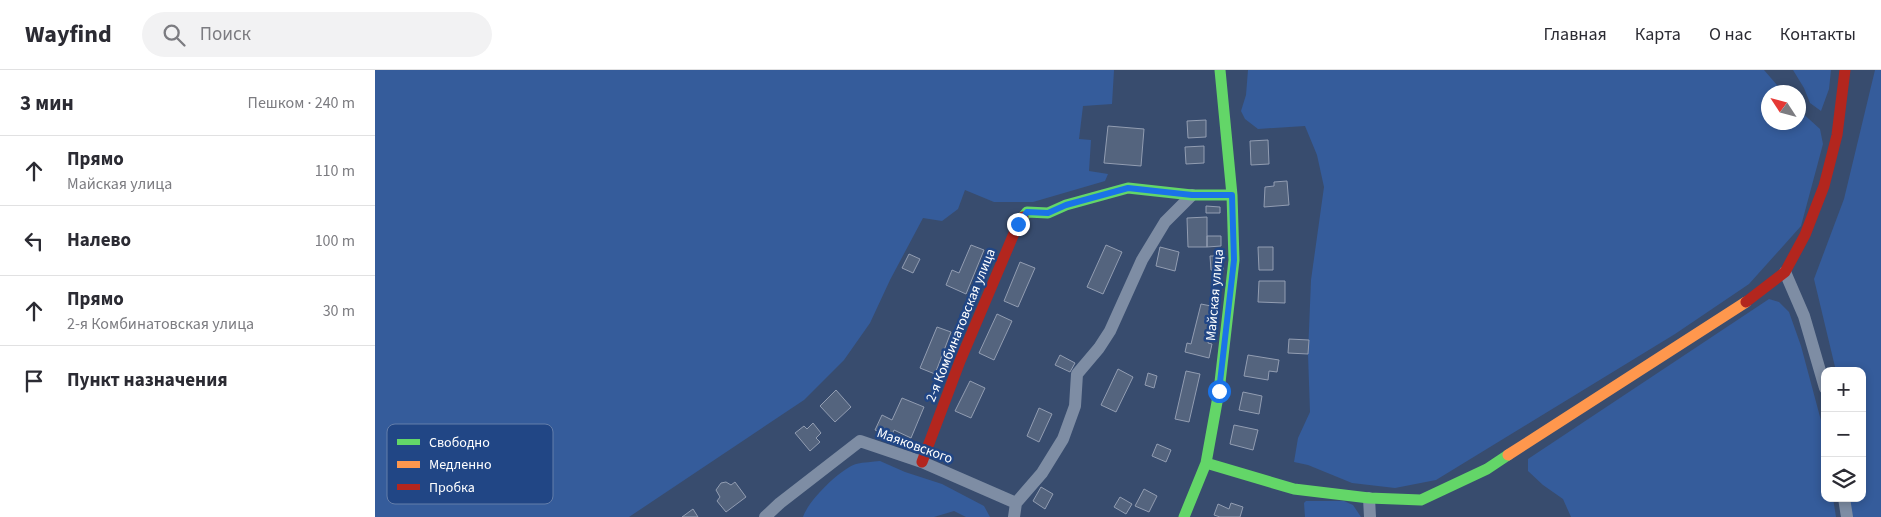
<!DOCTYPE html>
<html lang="ru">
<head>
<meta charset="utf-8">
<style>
	body { margin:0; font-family:"Source Sans 3",sans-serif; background:#f2f2f3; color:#2b2b33 }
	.controls { position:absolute; right:15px; bottom:15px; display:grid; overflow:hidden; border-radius:10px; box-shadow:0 2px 8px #0003 }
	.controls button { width:45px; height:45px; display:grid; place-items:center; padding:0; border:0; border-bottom:1px solid #e1e1e2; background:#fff; color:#2b2b33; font:25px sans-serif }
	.compass { position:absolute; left:1386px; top:15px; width:45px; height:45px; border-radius:50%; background:#fff; box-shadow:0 2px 8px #0003; rotate:306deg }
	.stop { position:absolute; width:15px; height:15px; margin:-11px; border:4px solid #1a73e8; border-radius:50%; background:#fff }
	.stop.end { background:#1a73e8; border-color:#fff; box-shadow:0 1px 5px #0008 }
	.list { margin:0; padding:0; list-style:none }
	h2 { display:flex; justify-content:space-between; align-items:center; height:65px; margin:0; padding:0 20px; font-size:21px }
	h2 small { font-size:16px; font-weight:400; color:#7c7c81 }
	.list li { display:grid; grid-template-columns:32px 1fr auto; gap:15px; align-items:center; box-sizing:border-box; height:70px; padding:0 20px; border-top:1px solid #e1e1e2 }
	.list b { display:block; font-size:19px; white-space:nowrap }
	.list p { margin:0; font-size:16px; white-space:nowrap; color:#7c7c81 }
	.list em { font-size:16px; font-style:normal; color:#7c7c81 }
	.icon { flex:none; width:28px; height:28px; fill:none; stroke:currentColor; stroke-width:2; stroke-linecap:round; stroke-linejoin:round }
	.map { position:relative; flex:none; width:1506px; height:447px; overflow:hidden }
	header { display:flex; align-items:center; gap:30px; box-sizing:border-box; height:70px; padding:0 25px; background:#fff; border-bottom:1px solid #e1e1e2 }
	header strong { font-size:24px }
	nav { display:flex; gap:28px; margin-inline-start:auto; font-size:18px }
	.search { width:350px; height:45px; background:#f2f2f3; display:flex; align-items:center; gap:12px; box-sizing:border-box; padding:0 18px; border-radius:28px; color:#7c7c81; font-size:19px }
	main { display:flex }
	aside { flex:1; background:#fff }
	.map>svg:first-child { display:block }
</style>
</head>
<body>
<header>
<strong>Wayfind</strong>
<div class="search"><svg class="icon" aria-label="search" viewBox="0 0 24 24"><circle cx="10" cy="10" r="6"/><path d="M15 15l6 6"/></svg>Поиск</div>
<nav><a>Главная</a><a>Карта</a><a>О нас</a><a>Контакты</a></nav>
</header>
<main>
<aside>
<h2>3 мин<small>Пешком · 240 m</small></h2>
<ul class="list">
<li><svg class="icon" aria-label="ahead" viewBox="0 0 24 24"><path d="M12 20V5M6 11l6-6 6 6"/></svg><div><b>Прямо</b><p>Майская улица</p></div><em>110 m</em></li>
<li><svg class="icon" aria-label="left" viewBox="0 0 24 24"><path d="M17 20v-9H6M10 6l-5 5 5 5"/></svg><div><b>Налево</b></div><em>100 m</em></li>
<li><svg class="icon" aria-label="ahead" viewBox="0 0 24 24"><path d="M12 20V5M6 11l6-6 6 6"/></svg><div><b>Прямо</b><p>2-я Комбинатовская улица</p></div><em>30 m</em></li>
<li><svg class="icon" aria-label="arrive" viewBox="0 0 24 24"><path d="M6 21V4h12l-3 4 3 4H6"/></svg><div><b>Пункт назначения</b></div></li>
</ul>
</aside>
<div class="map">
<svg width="1506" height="447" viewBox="0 0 1506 447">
	<rect width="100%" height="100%" fill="#384c6e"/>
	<path fill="#355c9b" d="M0,0H739L737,34L708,36L704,69L716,70L714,101L733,104L730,111L658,132H619L590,120L583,139L567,151L548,148L515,210L495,253L469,290L429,330L254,447H0Z
		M873,0H1389L1408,22H1394V52H1424V40L1445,59L1448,74L1426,156L1374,214L1300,264L1061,410L1020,418L977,413L933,395L919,392L923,368L935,342L933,284L936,210L949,117L942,85L930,56L883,59L870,49L866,41L871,25Z
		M1418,0H1456L1454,19L1446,41L1435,33L1429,18Z
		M1500,0H1506V447H1472L1469,428H1487V301H1461L1439,209L1469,129Z
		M1394,229L1404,232L1414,242L1426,276L1448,358L1450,370V428H1458L1461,447H1196L1188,429L1168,415L1153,401V389Z
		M505,391L530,402L567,414L609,436L615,447H591L579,441L559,447H428C433,431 465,399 481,394C489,392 498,392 505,391Z
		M931,431H969L978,435L986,447H930L929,433Z"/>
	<path fill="#54647e" stroke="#929db2" d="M831,50V67L813,68L812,51Z
		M733,56L769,59L766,96L729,93Z
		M893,70L894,94L876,95L875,71Z
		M829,76V93L811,94L810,77Z
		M912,111L914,135L889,137L890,117L899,116V112Z
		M831,136L845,137V143H831Z
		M832,147V177H813L812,148Z
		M832,166H846V176L832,177Z
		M596,175L609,180L591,224L571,215L577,200L584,203Z
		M731,175L747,182L728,224L712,217Z
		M785,177L804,182L800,201L781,196Z
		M883,177H898V200H884Z
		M534,184L545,189L538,203L527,198Z
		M835,186H848V200H836Z
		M645,192L660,198L643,237L629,231Z
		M884,211H910V233L883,232Z
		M826,234L841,237L833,273L837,274L834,288L810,282L812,273L816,274Z
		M622,244L637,251L619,290L604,283Z
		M562,257L576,262L560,304L545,298Z
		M914,269L934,270L933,284L913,283Z
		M685,285L700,293L695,302L680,295Z
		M873,285L904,290L902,302L894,301L893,310L869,306Z
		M743,299L758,307L741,342L726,335Z
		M811,301L825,304L814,352L800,349Z
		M773,303L782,306L779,318L770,315Z
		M595,311L610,318L596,348L580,341Z
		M461,320L476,337L460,352L445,336Z
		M868,322L887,326L884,344L864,340Z
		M527,328L549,337L536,368L519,360L516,367L500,360L507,345L517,350Z
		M664,338L677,344L664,372L652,366Z
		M438,353L446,363L441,368L445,372L435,381L420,363L429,356L432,359Z
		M859,355L883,360L878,380L855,374Z
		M782,374L796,380L791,392L777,386Z
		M351,412L356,415L360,412L371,427L351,442L342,431L345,427L341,420L346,413Z
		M666,417L678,424L670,439L658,431Z
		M769,419L782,426L774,442L760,436Z
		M745,427L757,434L751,444L739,437Z
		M856,433L868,437L865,447H845L839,445L843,434L854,439Z
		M318,439L323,447H307Z"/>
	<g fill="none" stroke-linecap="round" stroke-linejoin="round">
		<path stroke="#7e8da4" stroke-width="12" d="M1410,202L1429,246L1450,318
			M994,428L995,447
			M1469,428L1472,447
			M390,447L405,433L485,371L547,392L641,433
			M639,447L641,433L667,403L688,369L700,336L702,304L724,278L735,261L767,190L790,152L817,125"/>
		<path stroke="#63d668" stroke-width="11" d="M648,147L652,142L673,143L691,135L753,118L817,125H857
			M831,393L919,419L994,428L1046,430L1112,399L1133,385
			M809,447L831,393L844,321L859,190L857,125L845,0"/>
		<path stroke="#ff974d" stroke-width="11" d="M1133,385L1371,232"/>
		<path stroke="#b3261e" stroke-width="11" d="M1371,232L1410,202L1430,165L1449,116L1462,65L1470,0
			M547,392L585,291L643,154L648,147"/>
	</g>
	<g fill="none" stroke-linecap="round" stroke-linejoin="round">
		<path stroke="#1a73e8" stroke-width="6" d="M643,154L652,142L673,143L691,135L753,118L817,125H857L859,190L844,321"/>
	</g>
	<g text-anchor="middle" stroke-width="5" stroke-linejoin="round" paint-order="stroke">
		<g font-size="14" fill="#fff" stroke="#214685">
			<text transform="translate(839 225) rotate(-85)" y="5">Майская улица</text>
			<text transform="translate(585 255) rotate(-68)" y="5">2-я Комбинатовская улица</text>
			<text transform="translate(540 375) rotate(20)" y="5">Маяковского</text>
		</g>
	</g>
	<rect x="12" y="354" width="166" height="80" rx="8" fill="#214685" stroke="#647eaa" stroke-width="1"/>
	<rect x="22" y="369" width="23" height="6" fill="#63d668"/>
	<rect x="22" y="391" width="23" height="7" fill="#ff974d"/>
	<rect x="22" y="414" width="23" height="6" fill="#b3261e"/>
	<g font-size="14" fill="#fff">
		<text x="54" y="377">Свободно</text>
		<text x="54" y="399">Медленно</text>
		<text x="54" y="422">Пробка</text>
	</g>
</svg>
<div class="controls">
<button>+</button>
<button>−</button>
<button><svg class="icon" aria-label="layers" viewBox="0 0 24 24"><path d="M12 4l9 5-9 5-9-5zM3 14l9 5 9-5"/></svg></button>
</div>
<svg class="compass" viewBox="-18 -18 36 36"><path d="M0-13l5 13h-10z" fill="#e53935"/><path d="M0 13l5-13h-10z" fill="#7c7c81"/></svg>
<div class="stop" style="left:844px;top:321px"></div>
<div class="stop end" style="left:643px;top:154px"></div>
</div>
</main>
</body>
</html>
